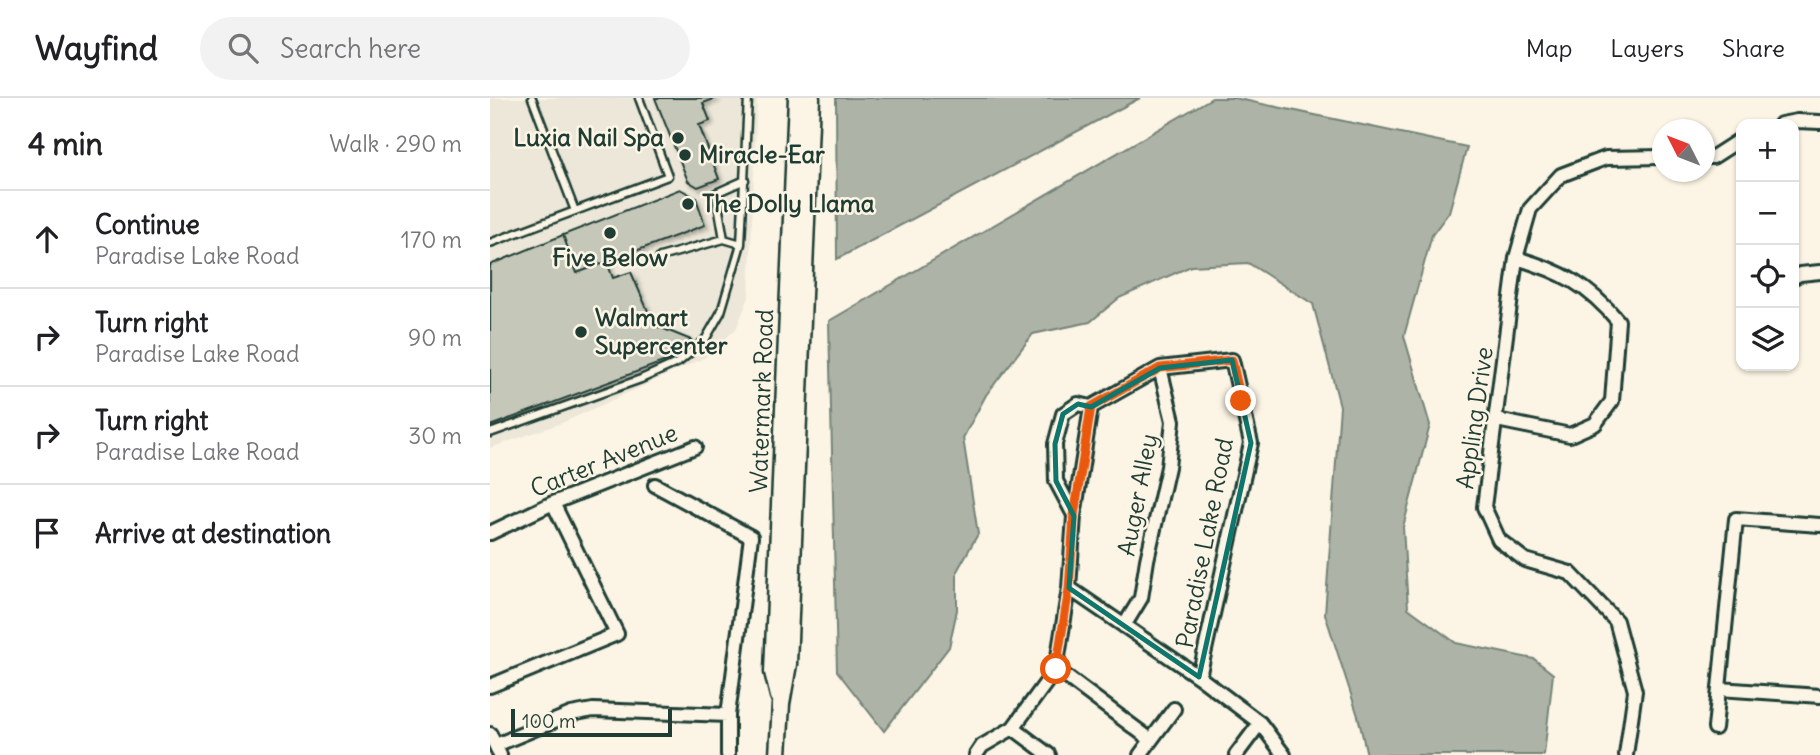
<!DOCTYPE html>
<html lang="en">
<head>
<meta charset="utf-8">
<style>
	body { margin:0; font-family:Delius,sans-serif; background:#f2f2f2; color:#202124 }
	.controls { position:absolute; right:21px; top:21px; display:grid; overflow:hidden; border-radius:14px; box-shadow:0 2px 5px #0004 }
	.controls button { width:63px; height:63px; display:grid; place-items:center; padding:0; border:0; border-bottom:2px solid #e0e0e0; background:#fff; color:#202124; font:35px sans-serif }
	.compass { position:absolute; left:1162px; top:21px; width:63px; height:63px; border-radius:50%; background:#fff; box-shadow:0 2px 5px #0004; rotate:312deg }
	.scale { position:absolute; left:21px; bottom:18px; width:161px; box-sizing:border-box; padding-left:7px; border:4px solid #1f3d34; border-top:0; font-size:19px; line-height:24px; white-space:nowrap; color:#1f3d34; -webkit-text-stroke:5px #fcf5e5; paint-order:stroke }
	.stop { position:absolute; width:21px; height:21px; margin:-16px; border:5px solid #ea580c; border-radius:50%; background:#fff }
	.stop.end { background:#ea580c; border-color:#fff; box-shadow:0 2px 7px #0008 }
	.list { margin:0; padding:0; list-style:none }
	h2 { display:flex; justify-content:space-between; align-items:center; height:91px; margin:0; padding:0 28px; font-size:30px }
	h2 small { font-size:23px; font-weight:400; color:#757577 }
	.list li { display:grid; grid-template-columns:46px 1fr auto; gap:21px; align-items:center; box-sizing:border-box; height:98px; padding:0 28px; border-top:2px solid #e0e0e0 }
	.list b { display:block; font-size:26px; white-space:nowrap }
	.list p { margin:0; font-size:23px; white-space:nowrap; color:#757577 }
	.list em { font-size:23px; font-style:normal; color:#757577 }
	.icon { flex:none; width:38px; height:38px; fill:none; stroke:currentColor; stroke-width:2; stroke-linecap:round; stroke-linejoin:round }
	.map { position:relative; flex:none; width:1330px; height:657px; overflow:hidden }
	header { display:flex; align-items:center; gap:42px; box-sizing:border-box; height:98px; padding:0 35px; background:#fff; border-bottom:2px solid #e0e0e0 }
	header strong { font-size:33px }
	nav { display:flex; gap:38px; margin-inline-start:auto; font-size:24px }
	.search { width:490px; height:63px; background:#f2f2f2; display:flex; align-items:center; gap:18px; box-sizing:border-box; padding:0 24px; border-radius:38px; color:#757577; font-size:26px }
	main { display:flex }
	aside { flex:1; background:#fff }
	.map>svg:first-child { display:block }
</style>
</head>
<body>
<header>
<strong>Wayfind</strong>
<div class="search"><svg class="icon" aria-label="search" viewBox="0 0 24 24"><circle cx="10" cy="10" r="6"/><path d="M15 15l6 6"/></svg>Search here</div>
<nav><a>Map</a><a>Layers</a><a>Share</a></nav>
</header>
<main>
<aside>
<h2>4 min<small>Walk · 290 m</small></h2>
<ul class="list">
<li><svg class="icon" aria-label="ahead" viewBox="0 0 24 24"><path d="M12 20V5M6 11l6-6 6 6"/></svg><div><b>Continue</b><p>Paradise Lake Road</p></div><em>170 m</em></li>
<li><svg class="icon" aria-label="right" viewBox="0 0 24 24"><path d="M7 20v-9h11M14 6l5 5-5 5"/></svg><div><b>Turn right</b><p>Paradise Lake Road</p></div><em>90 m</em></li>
<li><svg class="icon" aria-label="right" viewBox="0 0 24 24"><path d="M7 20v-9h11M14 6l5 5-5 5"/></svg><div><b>Turn right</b><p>Paradise Lake Road</p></div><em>30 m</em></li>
<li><svg class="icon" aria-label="arrive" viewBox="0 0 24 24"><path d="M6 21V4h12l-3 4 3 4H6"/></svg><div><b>Arrive at destination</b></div></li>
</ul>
</aside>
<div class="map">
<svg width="1330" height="657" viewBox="0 0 1330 657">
	<defs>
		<filter id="shadow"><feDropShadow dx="3" dy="3" stdDeviation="2" flood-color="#0004"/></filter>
	</defs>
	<rect width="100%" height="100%" fill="#fcf5e5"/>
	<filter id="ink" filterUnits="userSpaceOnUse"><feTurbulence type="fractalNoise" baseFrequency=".0143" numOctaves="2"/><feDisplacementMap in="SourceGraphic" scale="14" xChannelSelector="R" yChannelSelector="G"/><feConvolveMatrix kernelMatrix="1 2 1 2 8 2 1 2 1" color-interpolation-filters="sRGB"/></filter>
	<g filter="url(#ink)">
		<path fill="#ece7d8" d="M0,0H267L259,199L246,231L214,260L72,325L0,350Z"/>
		<path fill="#aeb3a7" stroke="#758479" stroke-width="2" d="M346,0H650L347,161Z
			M722,0H744L977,49L959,114L942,137L914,238L940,327L913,429L918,510L966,545L1044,561L1063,576L1054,657H877L868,618L835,516L850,308L823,206L758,165L701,168L629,200L600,224L543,236L496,297L473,340L488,436L467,473V512L459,549L394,633L347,573L339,223Z"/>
		<path fill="#c5c7b9" stroke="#1f3d34" stroke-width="2" filter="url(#shadow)" d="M165,0H227L213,5L220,23L209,27L229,81L208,89L198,83Z
			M190,91L206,100L215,127L87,175L73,137Z
			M73,137L87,175L117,164L123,180L141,174L164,227L201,242L184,260L0,328V167Z"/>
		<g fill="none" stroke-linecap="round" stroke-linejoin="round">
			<defs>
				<path id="service" d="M42,0L85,113
					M234,141L226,95L255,82
					M0,145L178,78L149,0
					M170,159L234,141L251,146
					M0,335L151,281L189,264L215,242L231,214L251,146L258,0"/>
				<path id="minor" d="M1291,26L1307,23L1330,24
					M1214,59H1223L1251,41
					M1304,179L1310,176L1330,174
					M1007,322L1080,337L1105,326L1122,303L1128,223C1098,187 1071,173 1026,160
					M165,387L261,439L238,617V657
					M584,417L566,383L565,346L573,316L588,306L601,309
					M0,435L63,405L205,349
					M579,490L709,579L770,625L794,657
					M634,528L651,500L657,462L678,369L683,323L670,270
					M566,571L661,642
					M0,588L127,536L63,405
					M1229,591L1330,598
					M523,630L559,657
					M1225,630L1246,421L1330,427
					M0,636L10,657
					M6,647L81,616L103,612L238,617
					M486,657L492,648L523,630L566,571L579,490L584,418L601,309L670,270L742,262L761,345L709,579
					M650,657L684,611
					M746,657L770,625
					M1136,657L1145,593L1126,523L1080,475L1035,462L1009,442L994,409L1026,160L1040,111L1071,77L1116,60L1172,59"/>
				<path id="tertiary" d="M289,598L283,574L307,0
					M288,657L291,606L298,566L321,0"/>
			</defs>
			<use href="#service" stroke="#1f3d34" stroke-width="11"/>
			<use href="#minor" stroke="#1f3d34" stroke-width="18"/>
			<use href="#tertiary" stroke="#1f3d34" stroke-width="21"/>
			<use href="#service" stroke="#fcf5e5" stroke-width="6"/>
			<use href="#minor" stroke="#fcf5e5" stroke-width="12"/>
			<use href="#tertiary" stroke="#fcf5e5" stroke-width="16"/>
		</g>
	</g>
	<g fill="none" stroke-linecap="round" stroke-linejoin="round" filter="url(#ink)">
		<path stroke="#ea580c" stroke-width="9" d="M566,571L579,491L584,418L601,309L670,270L742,262L751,303"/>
	</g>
	<path fill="none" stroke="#0f766e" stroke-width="5" stroke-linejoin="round" d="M742,262L761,345L709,579L579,490L584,418L566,383L565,346L573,316L588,306L601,309L670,270Z"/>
	<g fill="#1f3d34" stroke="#fcf5e5" stroke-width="2.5">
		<circle cx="188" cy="40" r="7"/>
		<circle cx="195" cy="57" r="7"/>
		<circle cx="198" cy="106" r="7"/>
		<circle cx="120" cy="135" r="7"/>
		<circle cx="91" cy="234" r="7"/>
	</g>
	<g text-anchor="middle" stroke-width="5" stroke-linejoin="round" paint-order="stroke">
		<g font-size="24" font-weight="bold" fill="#1f3d34" stroke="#fcf5e5" text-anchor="start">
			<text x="174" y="48" text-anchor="end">Luxia Nail Spa</text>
			<text x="209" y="65">Miracle-Ear</text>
			<text x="212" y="114">The Dolly Llama</text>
			<text x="120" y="168" text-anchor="middle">Five Below</text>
			<text x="105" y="228">Walmart<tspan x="105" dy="28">Supercenter</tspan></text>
		</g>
		<g font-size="24" fill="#1f3d34" stroke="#fcf5e5">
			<text transform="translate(272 303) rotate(-88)" y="8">Watermark Road</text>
			<text transform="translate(985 320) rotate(-82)" y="8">Appling Drive</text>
			<text transform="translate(114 363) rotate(-22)" y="8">Carter Avenue</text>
			<text transform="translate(648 397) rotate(-79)" y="8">Auger Alley</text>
			<text transform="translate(715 445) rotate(-79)" y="8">Paradise Lake Road</text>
		</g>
	</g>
</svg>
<div class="controls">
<button>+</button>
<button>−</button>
<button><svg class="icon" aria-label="locate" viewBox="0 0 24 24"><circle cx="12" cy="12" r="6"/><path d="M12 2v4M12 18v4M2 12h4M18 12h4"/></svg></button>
<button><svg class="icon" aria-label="layers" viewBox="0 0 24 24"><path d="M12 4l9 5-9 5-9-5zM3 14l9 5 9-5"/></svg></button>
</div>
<svg class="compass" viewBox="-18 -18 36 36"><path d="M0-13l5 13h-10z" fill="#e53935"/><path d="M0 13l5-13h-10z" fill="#757577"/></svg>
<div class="scale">100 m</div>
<div class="stop" style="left:566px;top:571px"></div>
<div class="stop end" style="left:751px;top:303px"></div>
</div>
</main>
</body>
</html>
